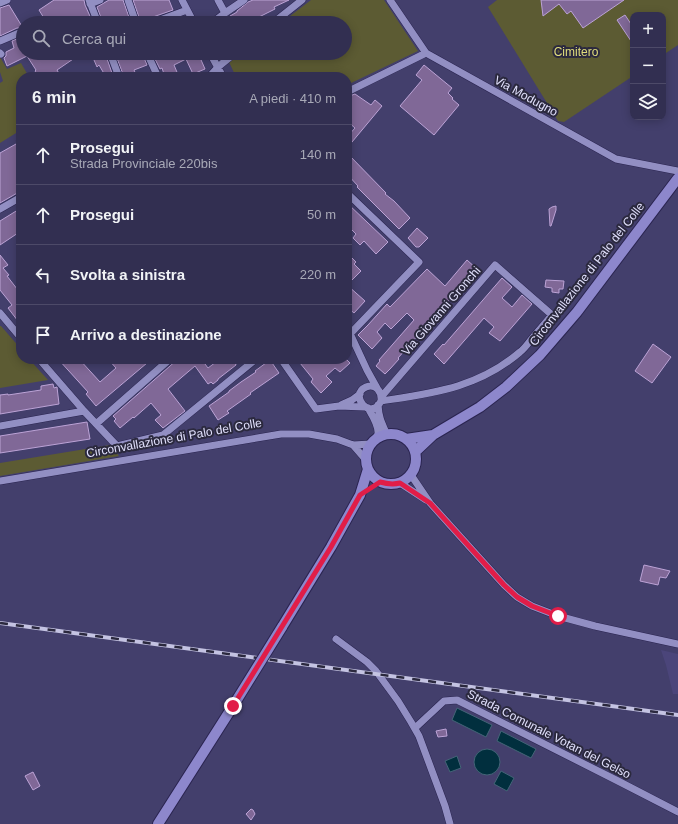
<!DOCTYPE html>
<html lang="it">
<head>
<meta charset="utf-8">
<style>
	body { margin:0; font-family:Helvetica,sans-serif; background:#3a3758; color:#f1f3f6 }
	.controls { position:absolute; right:12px; top:12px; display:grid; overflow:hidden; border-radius:8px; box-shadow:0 2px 10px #0003 }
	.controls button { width:36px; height:36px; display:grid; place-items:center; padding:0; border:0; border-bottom:1px solid #4d4a68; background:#322f51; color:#f1f3f6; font:20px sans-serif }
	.stop { position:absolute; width:12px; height:12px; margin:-9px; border:3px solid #e11d48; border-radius:50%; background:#fff }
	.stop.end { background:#e11d48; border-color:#fff; box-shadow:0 1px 4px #0008 }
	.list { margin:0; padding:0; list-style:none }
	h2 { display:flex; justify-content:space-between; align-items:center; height:52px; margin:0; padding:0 16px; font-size:17px }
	h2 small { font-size:13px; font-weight:400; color:#a8a9b7 }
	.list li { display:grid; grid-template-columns:26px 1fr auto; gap:12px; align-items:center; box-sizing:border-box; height:60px; padding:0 16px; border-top:1px solid #4d4a68 }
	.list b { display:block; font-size:15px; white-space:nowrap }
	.list p { margin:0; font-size:13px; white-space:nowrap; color:#a8a9b7 }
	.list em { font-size:13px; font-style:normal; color:#a8a9b7 }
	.icon { flex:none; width:22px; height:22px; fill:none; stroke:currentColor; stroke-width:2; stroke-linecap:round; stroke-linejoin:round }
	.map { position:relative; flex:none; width:678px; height:824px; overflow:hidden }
	.search { position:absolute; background:#322f51; box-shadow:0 2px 10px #0003; left:16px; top:16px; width:336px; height:44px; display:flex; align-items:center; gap:10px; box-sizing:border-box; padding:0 14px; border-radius:22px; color:#a8a9b7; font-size:15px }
	.panel { position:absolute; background:#322f51; box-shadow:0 2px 10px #0003; left:16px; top:72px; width:336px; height:292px; border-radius:16px }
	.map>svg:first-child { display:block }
</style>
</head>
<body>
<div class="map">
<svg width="678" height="824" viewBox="0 0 678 824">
	<rect width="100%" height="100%" fill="#433f6c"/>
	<path fill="#4b457a" d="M661,650L678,654V694H673L666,665Z"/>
	<path fill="#5c5b33" d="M311,0H384L418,51L347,85V77H236L229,62L241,53H345V23H281Z
		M497,0H678V45L663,55V15H633V76L564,122L558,121L488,7Z
		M0,57L7,69L21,63L29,77H21V101L20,102L21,104V130L0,143V83L3,81L0,72Z
		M0,326H1L21,349V359H29L48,380L0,388Z
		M110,445L119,456L0,476V463Z"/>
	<path fill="#012f3e" stroke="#446477" d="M457,708L492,725L486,737L452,720Z
		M501,731L536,749L531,758L497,741Z
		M474 762a13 13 0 1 1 26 0a13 13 0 1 1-26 0Z
		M457,756L461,768L450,772L445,761Z
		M501,771L514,778L507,791L494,784Z"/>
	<path fill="#806897" stroke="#bca3d6" d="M54,0H84L85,5L93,23H47L39,10Z
		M109,0H123L131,23H103L97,7Z
		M133,0H169L173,10L150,18L148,20L147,23H141Z
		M253,0H289L274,7L275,9L257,18L258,20L250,23H220L230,17V16L237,12V11L248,2Z
		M541,0H624L583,28L571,11L567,14L559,4L543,16Z
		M9,5L23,28V30L20,28H17L0,36V8Z
		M625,15L633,27V44L617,20Z
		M23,36V53H82L57,70L61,77H39L35,71L36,70L27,56L7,66L4,58L6,56V52L14,48L12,41Z
		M91,53H105L113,76L106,77L99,65L97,67Z
		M115,53H142L147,65L134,70L137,77H124Z
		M152,53H198L205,69L193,74L186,59L174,65L179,77H165L162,68L160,69Z
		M424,65L452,88L448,93L453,98L452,99L459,105L434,135L400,106L422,80L416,75Z
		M355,94L371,105L375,100L382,106L347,148V137L355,128L347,121V97Z
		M16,144L21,152V189L18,191L19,192L0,203V153Z
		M347,153L386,193L385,194L394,201L410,218L399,229L357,187L358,186L347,174Z
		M347,203L388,242L376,254L364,241L360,245L353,238L356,234L347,225Z
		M556,206V210L551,226H550L549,209L552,207Z
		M21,208V231L0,245V221Z
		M417,228L428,238L419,247H416L408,238Z
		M0,255L8,265L3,268L9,275L7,276L21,294V325L8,308L12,305L0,290Z
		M350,256L356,262L354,264L361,271L347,285L365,301L354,313L347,307V257L348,258Z
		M467,260L477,269L398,358L399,359L390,369L385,374L376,366L380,361L379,360L414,320L407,313L391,329L385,323L377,332L382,338L372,349L358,335L368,325L387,304L390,307L427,269L445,286Z
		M502,278L512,287L502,298L512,307L522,295L532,304L500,341L489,333L494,327L484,318L444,364L434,354L443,344L444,345Z
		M546,280L564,281L563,289H559V293L552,292V288L545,287Z
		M653,344L671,357L652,383L635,371Z
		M58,359H79L100,382L116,368L108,359H144L147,363L96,406L86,394L88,392Z
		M178,359H203L202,360L208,368L220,359H243L235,365H236L218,379V380L213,384L211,382L208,384L195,366L182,377L168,389L185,411L163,428L155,420L161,415L151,403L134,418L133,417L120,428L114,421L116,419L113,416Z
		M304,359H346L350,363L340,372L335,368L326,376L332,382L321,393L311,382L313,379L300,363Z
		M270,360L279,373L250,393L251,394L227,411L229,413L218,420L209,406L229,392V391L241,382L256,372L255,371Z
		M53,384L54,388L57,387L59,404L0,414V395L8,394V395L41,390V386Z
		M87,422L90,439L0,453V436Z
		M644,565L670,571L666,578L660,577L658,585L640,581Z
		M446,729L447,736L438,737L436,731Z
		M33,772L40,786L33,790L25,776Z
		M251,809L253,810L255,814L251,820L246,814Z"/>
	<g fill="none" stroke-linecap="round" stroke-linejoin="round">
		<defs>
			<path id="minor" d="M89,0L98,23
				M128,0L136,23
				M182,0L194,23
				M390,0L426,53L616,159L678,171
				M0,3L7,0
				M90,4L100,0
				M225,13L244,0
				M152,23L187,10
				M212,23L225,13L218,0
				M273,23L302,0
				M0,41L19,33
				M0,53L1,54
				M110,53L119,77
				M147,53L158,77
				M210,53L223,77
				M209,77L218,67L235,53
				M347,92L426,53
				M20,141L21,143
				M347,193L419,262L350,334
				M0,209L21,197
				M0,313L21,338
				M347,327L367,370L377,388
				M39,359L84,411L117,446L163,435L256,359
				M281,359L316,409L339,406L364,407
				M381,401C382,392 376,383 366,387C348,395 371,422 381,401C433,393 478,388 520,352C524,349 527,345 530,341C537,332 545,324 552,315L495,265L382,396
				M341,405L352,400L360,394
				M378,405C379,419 382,423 387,435
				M368,408C372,415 379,425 378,434C377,436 376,438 375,440
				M96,424L170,359
				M0,426L84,411
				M353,445L366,460
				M411,475L430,503L504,585L517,597L532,606L558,616L595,626L678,644
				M0,481L281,434H309L337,439L353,445L371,444
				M400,483L426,500
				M336,639L367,662L376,671L398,701L411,722L419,736L445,806L450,824
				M415,728L444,701L457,700L618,781L678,812"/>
			<path id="major" d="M366 459a25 25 0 1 1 50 0a25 25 0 1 1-50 0Z
				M406,439L433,435
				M415,452L433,435L480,407L506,387L540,355L577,312L678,178
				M282,627L331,547L360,495L368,469
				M158,824L233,706"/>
		</defs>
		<use href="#minor" stroke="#2a2450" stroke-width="8"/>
		<use href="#major" stroke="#2a2450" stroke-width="12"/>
		<use href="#minor" stroke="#928fc3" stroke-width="7"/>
		<use href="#major" stroke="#8d87cc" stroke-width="10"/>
		<defs>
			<path id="rail" d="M0,623L678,715"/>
		</defs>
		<use href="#rail" stroke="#c4c3e2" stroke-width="4"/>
		<use href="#rail" stroke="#2b293e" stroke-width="2.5" stroke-dasharray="8" stroke-linecap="butt"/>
		<defs>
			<path id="major-bridge" d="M233,706L282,627"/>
		</defs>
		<use href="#major-bridge" stroke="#2a2450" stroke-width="12" stroke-linecap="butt"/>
		<use href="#major-bridge" stroke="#8d87cc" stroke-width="10"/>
	</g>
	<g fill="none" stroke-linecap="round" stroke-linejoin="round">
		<path stroke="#e11d48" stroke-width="5" d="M233,706L331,547L360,495L380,482C387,484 392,485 400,483L430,503L504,585L517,597L532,606L558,616"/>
	</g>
	<g text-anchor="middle" stroke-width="4" stroke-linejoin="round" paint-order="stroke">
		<g font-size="12" fill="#dfdc7b" stroke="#2b293e">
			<text x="576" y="56">Cimitero</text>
		</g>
		<g font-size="12" fill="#e1e0fc" stroke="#2b293e">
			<text transform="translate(526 96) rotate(29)" y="4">Via Modugno</text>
			<text transform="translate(587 274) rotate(-52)" y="4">Circonvallazione di Palo del Colle</text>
			<text transform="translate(441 311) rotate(-49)" y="4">Via Giovanni Gronchi</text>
			<text transform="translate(174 438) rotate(-10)" y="4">Circonvallazione di Palo del Colle</text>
			<text transform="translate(549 734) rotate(27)" y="4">Strada Comunale Votan del Gelso</text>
		</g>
	</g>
</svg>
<div class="controls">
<button>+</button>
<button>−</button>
<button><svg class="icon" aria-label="layers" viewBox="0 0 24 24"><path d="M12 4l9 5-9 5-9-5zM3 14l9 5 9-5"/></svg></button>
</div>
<div class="stop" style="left:558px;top:616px"></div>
<div class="stop end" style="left:233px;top:706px"></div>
<div class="search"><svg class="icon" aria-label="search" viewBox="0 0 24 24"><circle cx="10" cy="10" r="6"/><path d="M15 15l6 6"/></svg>Cerca qui</div>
<section class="panel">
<h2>6 min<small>A piedi · 410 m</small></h2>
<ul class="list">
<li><svg class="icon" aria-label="ahead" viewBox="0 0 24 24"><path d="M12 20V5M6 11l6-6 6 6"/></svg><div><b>Prosegui</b><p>Strada Provinciale 220bis</p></div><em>140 m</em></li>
<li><svg class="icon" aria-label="ahead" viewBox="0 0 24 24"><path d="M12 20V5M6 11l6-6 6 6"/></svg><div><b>Prosegui</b></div><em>50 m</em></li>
<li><svg class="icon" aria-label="left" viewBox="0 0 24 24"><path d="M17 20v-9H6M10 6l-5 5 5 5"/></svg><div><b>Svolta a sinistra</b></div><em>220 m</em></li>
<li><svg class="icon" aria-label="arrive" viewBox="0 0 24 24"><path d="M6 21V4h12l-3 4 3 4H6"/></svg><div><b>Arrivo a destinazione</b></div></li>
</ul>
</section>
</div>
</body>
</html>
